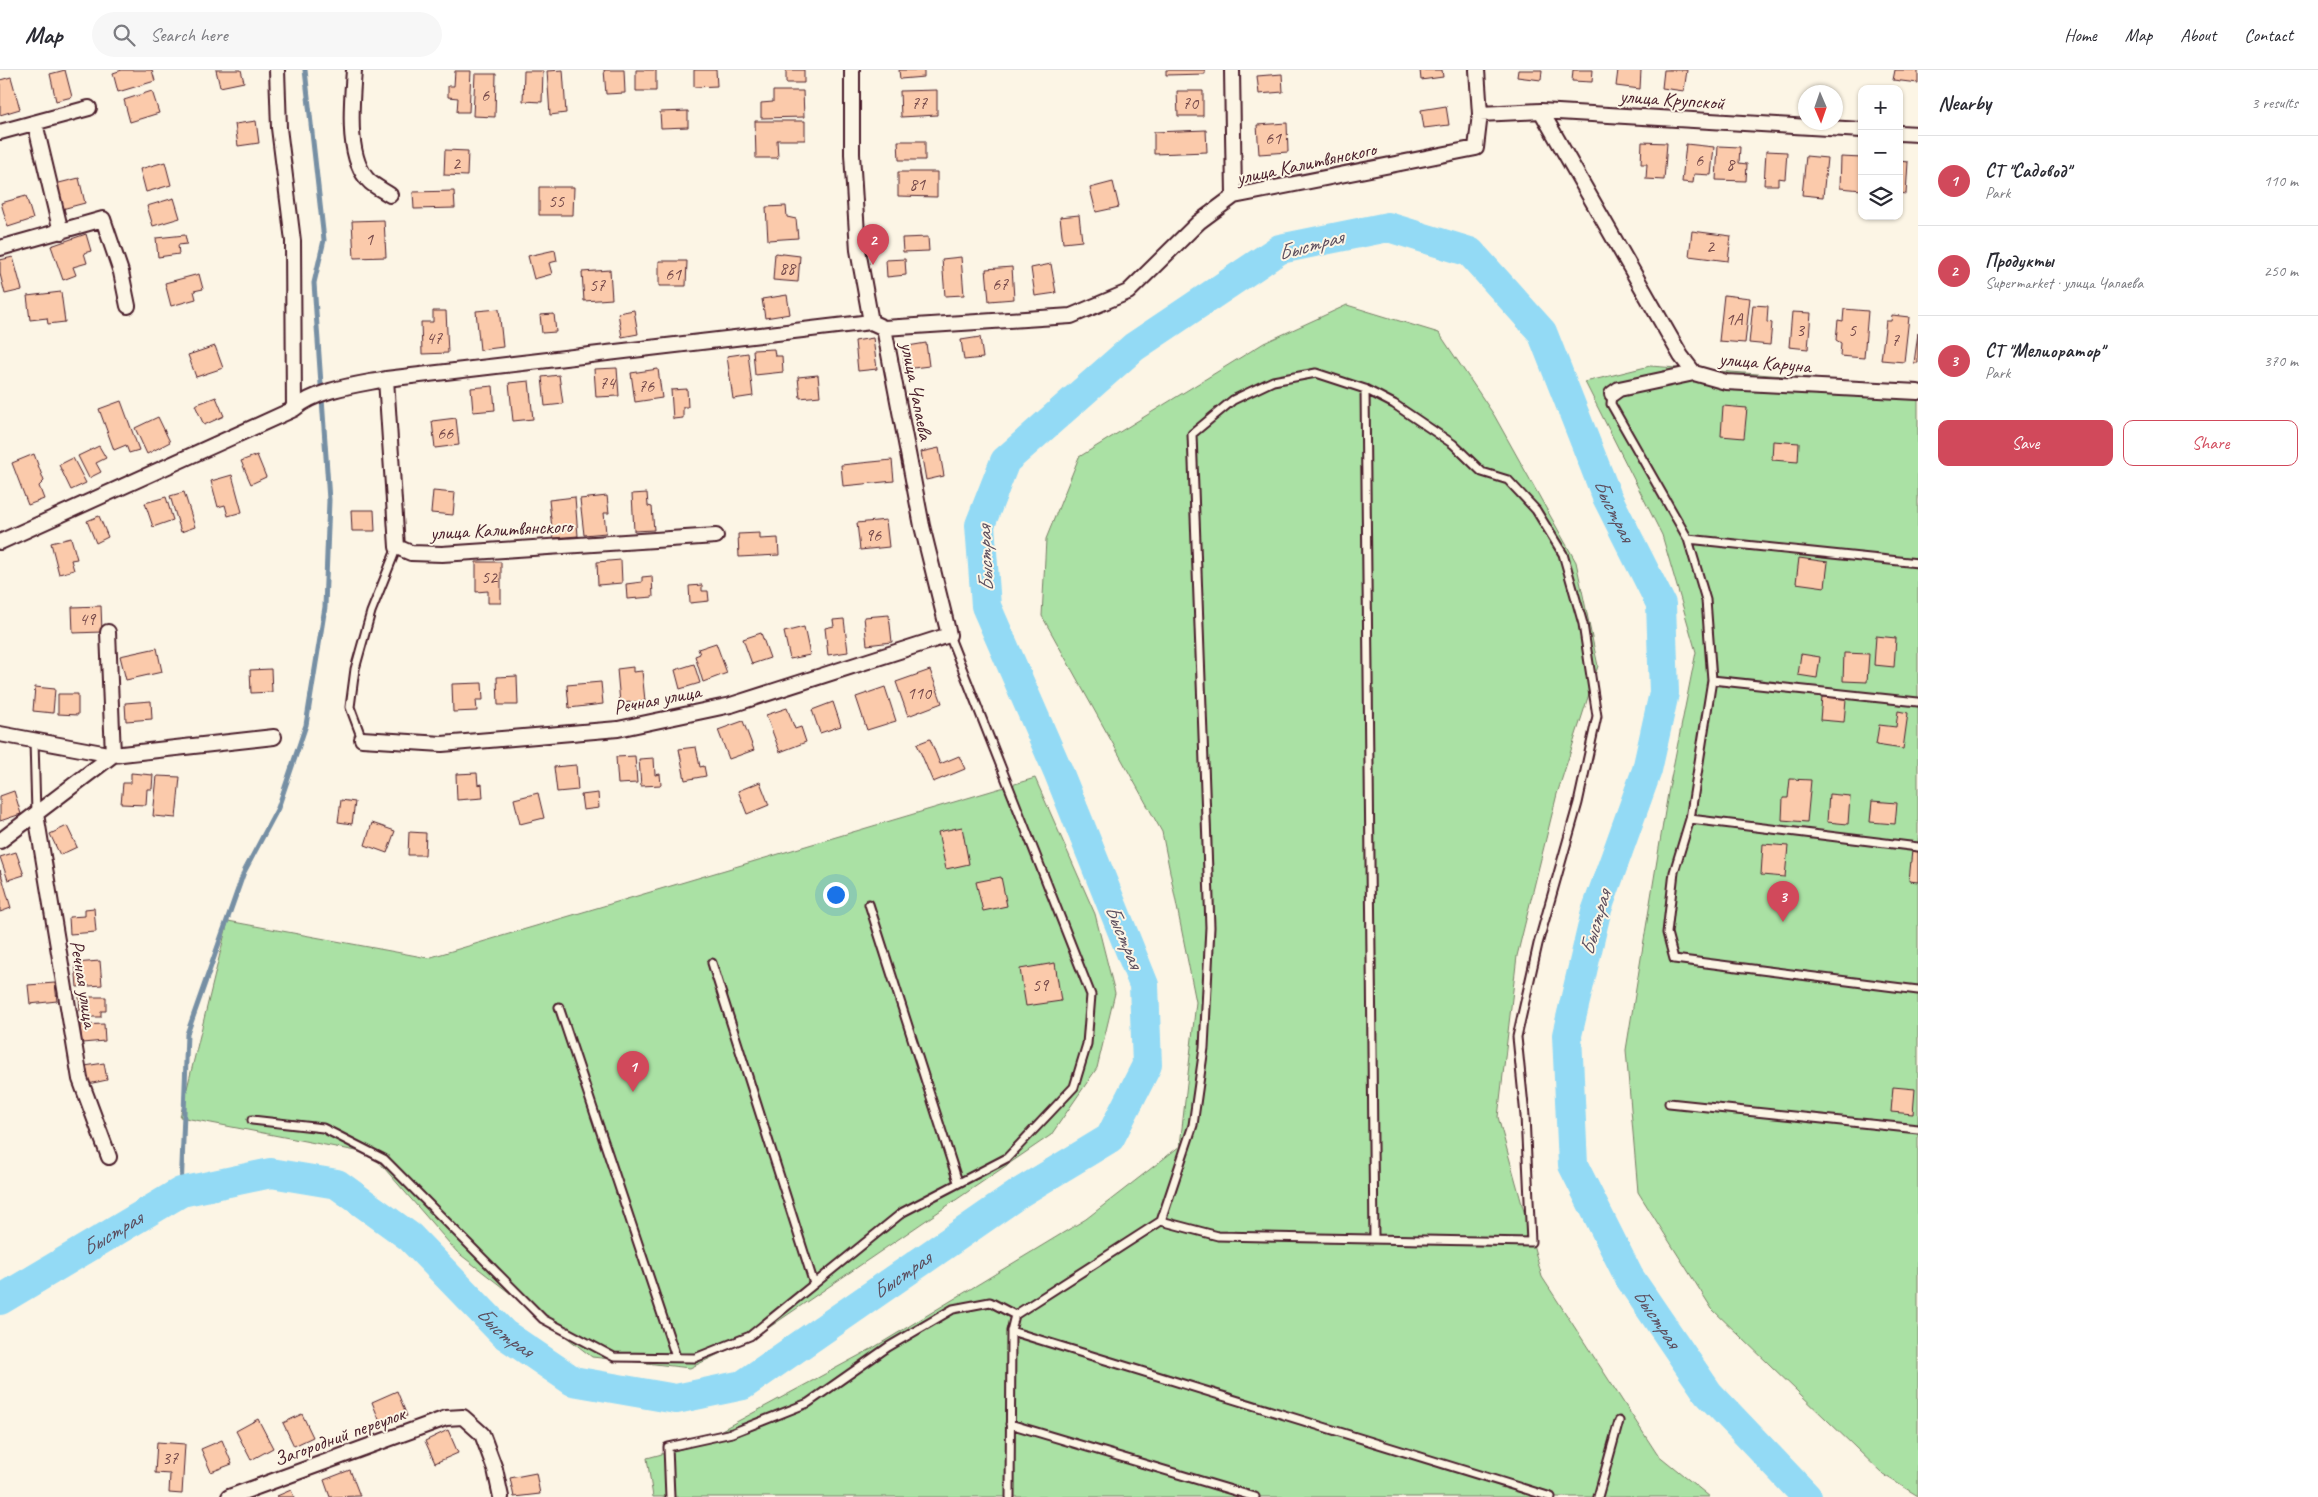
<!DOCTYPE html>
<html lang="en">
<head>
<meta charset="utf-8">
<style>
	body { margin:0; font-family:Caveat,sans-serif; background:#f7f7f7; color:#2b2b33 }
	.controls { position:absolute; right:15px; top:15px; display:grid; overflow:hidden; border-radius:10px; box-shadow:0 1px 4px #0004 }
	.controls button { width:45px; height:45px; display:grid; place-items:center; padding:0; border:0; border-bottom:1px solid #e1e1e2; background:#fff; color:#2b2b33; font:25px sans-serif }
	.compass { position:absolute; left:1798px; top:15px; width:45px; height:45px; border-radius:50%; background:#fff; box-shadow:0 1px 4px #0004; rotate:178deg }
	.you { position:absolute; left:835px; top:824px; width:18px; height:18px; margin:-12px; border:4px solid #fff; border-radius:50%; background:#1a73e8; box-shadow:0 0 0 8px #1a73e833 }
	.badge { display:grid; place-items:center; width:32px; height:32px; border-radius:50%; background:#d1495b; color:#fff; font-size:16px; font-weight:700 }
	.pin { position:absolute; translate:-50% -41px; filter:drop-shadow(0 1px 2px #0008) }
	.pin::after { content:''; position:absolute; top:26px; width:18px; height:15px; background:inherit; clip-path:polygon(0 0,100% 0,50% 100%) }
	.list { margin:0; padding:0; list-style:none }
	h2 { display:flex; justify-content:space-between; align-items:center; height:65px; margin:0; padding:0 20px; font-size:21px }
	h2 small { font-size:16px; font-weight:400; color:#7c7c81 }
	.list li { display:grid; grid-template-columns:32px 1fr auto; gap:15px; align-items:center; box-sizing:border-box; height:90px; padding:0 20px; border-top:1px solid #e1e1e2 }
	.list b { display:block; font-size:19px; white-space:nowrap }
	.list p { margin:0; font-size:16px; white-space:nowrap; color:#7c7c81 }
	.list em { font-size:16px; font-style:normal; color:#7c7c81 }
	.actions { display:flex; gap:10px; padding:15px 20px }
	.actions a { flex:1; padding:11px 0; border:1px solid #d1495b; border-radius:10px; text-align:center; font-size:18px; color:#d1495b }
	.actions .main { background:#d1495b; color:#fff }
	.icon { flex:none; width:28px; height:28px; fill:none; stroke:currentColor; stroke-width:2; stroke-linecap:round; stroke-linejoin:round }
	.map { position:relative; flex:none; width:1918px; height:1427px; overflow:hidden }
	header { display:flex; align-items:center; gap:30px; box-sizing:border-box; height:70px; padding:0 25px; background:#fff; border-bottom:1px solid #e1e1e2 }
	header strong { font-size:24px }
	nav { display:flex; gap:28px; margin-inline-start:auto; font-size:18px }
	.search { width:350px; height:45px; background:#f7f7f7; display:flex; align-items:center; gap:12px; box-sizing:border-box; padding:0 18px; border-radius:28px; color:#7c7c81; font-size:19px }
	main { display:flex }
	aside { flex:1; background:#fff }
	.map>svg:first-child { display:block }
</style>
</head>
<body>
<header>
<strong>Map</strong>
<div class="search"><svg class="icon" aria-label="search" viewBox="0 0 24 24"><circle cx="10" cy="10" r="6"/><path d="M15 15l6 6"/></svg>Search here</div>
<nav><a>Home</a><a>Map</a><a>About</a><a>Contact</a></nav>
</header>
<main>
<div class="map">
<svg width="1918" height="1427" viewBox="0 0 1918 1427">
	<rect width="100%" height="100%" fill="#fcf5e5"/>
	<filter id="ink" filterUnits="userSpaceOnUse"><feTurbulence type="fractalNoise" baseFrequency=".02" numOctaves="2"/><feDisplacementMap in="SourceGraphic" scale="10" xChannelSelector="R" yChannelSelector="G"/><feConvolveMatrix kernelMatrix="1 2 1 2 8 2 1 2 1" color-interpolation-filters="sRGB"/></filter>
	<g filter="url(#ink)">
		<path fill="#aae1a4" stroke="#7a8068" d="M1347,235L1439,263L1494,345L1576,492L1598,596L1557,724L1517,886L1498,1047L1542,1207L1657,1384L1710,1427H653L647,1388L692,1376L873,1278L1086,1149L1180,1076L1196,932L1162,762L1042,546L1046,469L1079,387L1264,273Z
			M1650,296L1918,316V1426L1884,1405L1712,1239L1638,1122L1626,980L1668,723L1696,582L1662,465L1585,312Z
			M1035,708L1095,844L1115,923L1097,998L1051,1065L758,1265L690,1298L592,1287L457,1182L372,1084L180,1047L228,851L428,888Z"/>
		<g fill="none" stroke-linecap="round" stroke-linejoin="round">
			<path stroke="#768fa4" stroke-width="5" d="M181,1122L187,964L244,802L278,738L306,655L325,537L329,430L314,213L324,170L305,0"/>
			<path stroke="#93daf5" stroke-width="30" id="s1" d="M0,1230L181,1122L271,1103L337,1114L410,1167L504,1264L573,1311L676,1329L743,1315L1021,1122L1110,1068L1147,995L1144,915L1058,701L986,536L980,455L1005,391L1134,277L1280,179L1388,157L1470,182L1542,262L1607,427L1661,534L1664,623L1647,700L1596,842L1567,965L1573,1095L1629,1207L1708,1323L1807,1427"/>
		</g>
		<path fill="#fbcaab" stroke="#4a1f2b" d="M65,0L72,27L56,31L50,4Z
			M122,0H152L155,11L118,22L113,3Z
			M216,0H241L244,12L220,17Z
			M563,0L566,43L550,45L547,1Z
			M604,0H624L625,23L606,24Z
			M636,0H656V21H636Z
			M694,0H716L717,16L694,17Z
			M786,0H804V13H786Z
			M899,0H924V7L900,9Z
			M1166,0H1205V4L1166,5Z
			M1420,0H1442L1443,7L1421,10Z
			M1518,0H1542L1541,10L1517,7Z
			M1573,0H1593L1592,12L1572,11Z
			M1618,0H1641L1640,19L1616,16Z
			M1664,0H1687L1684,21L1662,18Z
			M1895,0H1918V13L1893,10Z
			M455,1H471L469,42H457L458,28L448,27V16H454Z
			M524,1H543L542,32L523,31Z
			M475,4H496L495,47L473,46Z
			M1282,4L1283,22L1259,24L1257,6Z
			M11,7L20,39L0,45V10Z
			M937,20V45L901,47L900,21Z
			M152,21L159,43L130,52L124,30Z
			M773,21H803L804,47L761,48V33L773,32Z
			M1177,21H1203V46H1178Z
			M1446,36L1449,55L1424,58L1421,40Z
			M688,41V57L661,58L660,42Z
			M256,51L259,73L238,76L235,54Z
			M755,51H805V70H777L778,88H756Z
			M1287,53L1288,82L1259,84L1257,55Z
			M1206,60L1207,82L1154,84V62Z
			M898,71H925V90H899Z
			M1642,72L1667,73L1664,110L1646,109L1647,94H1641Z
			M1686,74L1714,77L1711,105L1694,104L1693,113L1682,112Z
			M1718,76L1740,77L1739,93L1747,94L1746,111L1716,110Z
			M445,80L468,81L467,106L444,105Z
			M1766,81L1787,82L1785,109L1778,108V115H1764Z
			M1806,86L1827,88L1823,127L1802,125Z
			M1841,87L1862,88V120L1840,118Z
			M1899,91L1908,92L1906,124L1899,123Z
			M165,92L171,115L146,122L140,99Z
			M898,102H937V127L898,126Z
			M79,108L85,133L62,139L55,114Z
			M1113,112L1119,137L1096,142L1090,118Z
			M539,117H574L573,145H539Z
			M454,121L455,138L414,139L413,122Z
			M26,126L33,149L8,157L1,133Z
			M174,128L180,148L153,156L147,136Z
			M786,136L787,147L796,149L798,168L768,170L766,137Z
			M1079,145L1082,171L1063,173L1060,147Z
			M384,150L386,187L354,188L352,151Z
			M1692,161L1731,166L1728,191L1689,186Z
			M86,164L91,181L84,183L87,193L73,197L76,205L63,210L51,176Z
			M185,165L187,174L178,175L179,184L158,187L156,168Z
			M928,167L929,181L903,182L902,168Z
			M555,180L557,191L549,193L552,204L534,209L528,186Z
			M775,183L800,186L798,212L773,210Z
			M13,187L22,220L5,224L0,204V190Z
			M961,187L964,225L945,226L942,189Z
			M905,189L906,205L887,207L886,190Z
			M659,191H687L686,216H659Z
			M1051,194L1056,223L1035,226L1031,198Z
			M1012,197L1014,229L989,231L986,199Z
			M610,200L612,229L584,231L582,202Z
			M199,204L203,219L194,221L196,229L171,236L165,213Z
			M61,222L65,252L48,254L47,248L30,250L27,226Z
			M787,225L790,244L765,248L762,229Z
			M1724,225L1750,228L1745,273L1719,271Z
			M1753,235L1768,236L1767,252L1772,253L1770,275L1749,273Z
			M499,239L503,277L480,280L476,241Z
			M1844,239L1868,241L1864,288L1840,286L1841,273L1836,270L1838,250L1843,251Z
			M634,240L638,264L622,267L618,243Z
			M433,241H446L448,283L422,284L421,252H433Z
			M1792,242L1811,243L1808,279L1789,277Z
			M554,244L556,262L542,263L540,245Z
			M1892,245L1909,247L1904,292L1881,290L1886,251H1891Z
			M1918,263V293H1914Z
			M980,267L983,288L964,290L961,270Z
			M873,268L877,299L858,301L855,271Z
			M926,273L929,296L905,299L902,277Z
			M215,276L223,298L196,307L188,285Z
			M774,279L775,286H782L783,302L755,305L753,280Z
			M748,283L753,326L733,329L727,286Z
			M617,298L619,326L596,327L594,299Z
			M658,299L662,328L635,332L631,303Z
			M559,305L563,334L545,336L542,307Z
			M818,305L820,326L800,328L798,307Z
			M529,311L533,349L513,351L509,313Z
			M493,316L495,340L473,342L471,318Z
			M687,319L688,337H683V348L673,349L671,320Z
			M216,327L224,346L204,355L195,335Z
			M121,331L139,380L129,383L126,375L114,380L99,339Z
			M1723,336L1747,338L1744,368L1721,366Z
			M158,347L170,372L147,384L135,358Z
			M456,348L459,375L435,378L432,351Z
			M1773,371L1799,373L1798,392L1772,390Z
			M99,376L106,388L96,393L101,402L89,408L78,386Z
			M939,378L944,406L926,410L921,382Z
			M34,384L44,411L39,416L44,429L28,435L12,393Z
			M257,385L266,407L251,414L241,391Z
			M73,388L86,413L71,420L59,395Z
			M892,390L894,411L843,416L841,395Z
			M232,405L242,442L228,446L225,435L218,437L211,411Z
			M433,421L455,423L453,445L431,443Z
			M184,422L195,457L181,462L170,426Z
			M647,423L648,436L652,437L654,460L634,461L632,424Z
			M607,426L609,443H604L606,463L584,465L580,429Z
			M166,427L173,450L153,457L145,433Z
			M575,427L578,466L553,468L549,430Z
			M351,440H374L375,461H352Z
			M99,446L108,467L96,473L87,451Z
			M886,450L889,477L860,480L857,453Z
			M760,463V469L778,468L779,485L739,487L738,464Z
			M71,468L77,489L71,490L74,500L59,504L51,473Z
			M1799,488L1828,492L1825,517L1796,513Z
			M621,490L622,513L598,515L597,492Z
			M476,492H501V533H488V521L476,522Z
			M652,506L653,527L627,529L626,514L642,512V507Z
			M702,515V521H708L709,531L690,533L689,516Z
			M101,536L102,562L73,563L72,537Z
			M889,545L892,572L867,575L864,547Z
			M844,549L848,582L828,585L825,558L834,556L833,550Z
			M804,557L810,585L790,589L784,562Z
			M761,563L770,588L752,594L743,569Z
			M1876,566L1896,568L1894,597L1874,595Z
			M716,573L727,603L703,612L695,586L700,584L698,579Z
			M157,578L162,602L126,610L120,586Z
			M1844,583L1869,584L1867,612L1843,611Z
			M1801,584L1820,587L1817,608L1798,605Z
			M694,594L700,613L680,619L675,600Z
			M633,597V602L642,601L645,631L620,633L617,599Z
			M271,599L272,622L251,623L250,600Z
			M930,600L942,633L908,646L896,612Z
			M517,606L518,635H498L497,607Z
			M601,612L603,634L569,638L567,615Z
			M482,613L483,630H476L477,641L453,642L452,614Z
			M35,617L55,619L53,643L33,641Z
			M885,617L896,651L867,660L856,627Z
			M58,624H78V645L58,644Z
			M1822,627L1846,629L1844,652L1820,650Z
			M151,631L152,649L126,651L125,633Z
			M833,632L841,656L820,663L812,640Z
			M787,638L795,659L801,657L806,672L780,682L766,645Z
			M1898,641L1908,643L1903,679L1876,675L1879,655L1896,657Z
			M743,651L754,680L729,689L718,660Z
			M930,669L940,694L959,686L965,699L933,712L917,674Z
			M696,677L700,697L704,696L706,706L685,710L679,679Z
			M635,686L637,713L618,714L616,687Z
			M654,688L655,705L660,704L661,715L641,716L639,689Z
			M576,695L578,720L557,722L554,697Z
			M131,703L153,705L152,719H147L146,735L121,734L123,713H131Z
			M477,703L478,715L482,714L483,728L457,730L456,704Z
			M157,706L180,707L176,748L153,746Z
			M1790,709L1811,710L1807,752L1782,750L1783,728H1788Z
			M760,712L769,735L747,744L738,721Z
			M14,721L21,744L0,751V726Z
			M538,723L544,748L520,754L514,729Z
			M598,723L599,738L583,740L581,725Z
			M1829,724L1850,726L1848,754L1827,752Z
			M341,730L355,732L352,754L338,752Z
			M1872,731L1897,733L1895,754L1870,752Z
			M372,753L395,761L387,783L365,775Z
			M67,756L77,777L60,785L50,764Z
			M962,757L969,794L946,799L938,762Z
			M409,762L426,763L425,785H408Z
			M1763,774L1788,776L1785,807L1761,805Z
			M1912,780L1918,781V812L1909,811Z
			M16,782L24,805L8,810L0,787Z
			M0,800L11,838L0,842Z
			M1001,807L1007,836L983,841L976,812Z
			M94,838L96,862L70,864L69,847L85,846V839Z
			M100,891L102,915L77,917L75,893Z
			M1055,893L1061,931L1026,936L1020,899Z
			M55,913L57,931L30,934L28,915Z
			M79,927H106V941H101V947H90V941H80Z
			M104,954L105,971L82,973L80,955Z
			M104,993L107,1010L88,1014L85,996Z
			M1893,1017L1915,1019L1913,1044L1891,1042Z
			M397,1321L407,1346L382,1357L372,1332Z
			M302,1344L313,1367L294,1376L283,1353Z
			M258,1349L273,1378L251,1390L236,1361Z
			M448,1360L458,1383L435,1393L425,1371Z
			M222,1370L232,1394L211,1402L201,1379Z
			M157,1372L185,1374L182,1424L169,1423L170,1404L155,1403Z
			M350,1400L360,1426L330,1427L324,1410Z
			M536,1403L540,1424L514,1427L510,1408Z
			M291,1420L294,1427H278L277,1426Z"/>
		<g fill="none" stroke-linecap="round" stroke-linejoin="round">
			<defs>
				<path id="lane" d="M1365,319L1374,1169
					M1612,324L1611,334L1688,469L1706,530L1712,610L1690,749L1674,802L1667,863L1674,889L1918,920
					M1688,469L1918,493
					M1712,610L1918,632
					M362,669L350,637L355,599L371,542L397,477
					M34,671L36,743
					M1690,749L1918,777
					M869,834L958,1112
					M712,893L814,1214
					M559,937L676,1287
					M1669,1033L1918,1059
					M252,1050L323,1058L384,1089L543,1249L614,1287L695,1288L750,1266L903,1142L1007,1088L1074,1017L1087,974L1091,925L949,565
					M1011,1261L1551,1427
					M1010,1354L1255,1427
					M670,1427L668,1377L732,1363L808,1333L888,1277L953,1239L990,1232L1015,1245
					M1010,1427L1011,1261L1015,1245L1161,1151L1218,1166L1531,1172L1525,1046L1517,967L1538,874L1578,733L1597,646L1583,554L1563,484L1536,440L1508,410L1482,402L1453,374L1394,334L1365,319L1316,303L1273,311L1233,330L1192,364L1210,857L1204,978L1193,1055L1161,1151
					M1598,1427L1619,1351"/>
				<path id="street" d="M277,0L279,58L293,171L294,339
					M354,0C352,31 345,89 370,112C376,117 384,121 390,125
					M1232,0L1234,126
					M1541,41L1681,286L1694,303
					M1480,44L1541,41L1862,60
					M35,53L61,162
					M0,62L89,38
					M1899,63L1918,64
					M0,178L103,149L121,202L128,236
					M884,258L1071,246L1128,222L1199,152L1234,126L1476,78L1480,44L1477,0
					M386,309L397,477L411,483L442,484L716,466
					M1612,324L1619,319L1694,303L1726,312L1918,322
					M0,472L294,339C318,319 356,315 386,309L871,252
					M0,664L113,685L108,562
					M362,669L442,674L618,659L731,635L949,565L922,456L884,258L871,252L858,180L852,84V0
					M36,744L80,1009L109,1087
					M0,771L113,685L274,667
					M229,1427L446,1348L463,1347L482,1364L495,1399L501,1427"/>
			</defs>
			<use href="#lane" stroke="#4a1f2b" stroke-width="11"/>
			<use href="#street" stroke="#4a1f2b" stroke-width="18"/>
			<use href="#lane" stroke="#fcf5e5" stroke-width="7"/>
			<use href="#street" stroke="#fcf5e5" stroke-width="14"/>
		</g>
	</g>
	<g text-anchor="middle" stroke-width="4" stroke-linejoin="round" paint-order="stroke">
		<g font-size="18" fill="#764a4b">
			<text x="485" y="31">6</text>
			<text x="919" y="39">77</text>
			<text x="1190" y="39">70</text>
			<text x="1273" y="74">61</text>
			<text x="1699" y="96">6</text>
			<text x="456" y="99">2</text>
			<text x="1730" y="100">8</text>
			<text x="917" y="120">81</text>
			<text x="556" y="137">55</text>
			<text x="369" y="175">1</text>
			<text x="1710" y="182">2</text>
			<text x="787" y="204">88</text>
			<text x="673" y="210">61</text>
			<text x="1000" y="220">67</text>
			<text x="597" y="221">57</text>
			<text x="1734" y="255">1А</text>
			<text x="1800" y="266">3</text>
			<text x="1852" y="266">5</text>
			<text x="434" y="274">47</text>
			<text x="1895" y="276">7</text>
			<text x="607" y="319">74</text>
			<text x="646" y="322">76</text>
			<text x="445" y="369">66</text>
			<text x="873" y="471">96</text>
			<text x="489" y="513">52</text>
			<text x="87" y="555">49</text>
			<text x="919" y="629">110</text>
			<text x="1040" y="921">59</text>
			<text x="170" y="1394">37</text>
		</g>
		<g font-size="20" fill="#4a1f2b" stroke="#fcf5e5">
			<text transform="translate(1672 29) rotate(4)" y="7">улица Крупской</text>
			<text transform="translate(1306 93) rotate(-12)" y="7">улица Калитвянского</text>
			<text transform="translate(1765 292) rotate(5)" y="7">улица Каруна</text>
			<text transform="translate(917 321) rotate(79)" y="7">улица Чапаева</text>
			<text transform="translate(501 459) rotate(-3)" y="7">улица Калитвянского</text>
			<text transform="translate(657 629) rotate(-11)" y="7">Речная улица</text>
			<text transform="translate(84 914) rotate(81)" y="7">Речная улица</text>
			<text transform="translate(339 1366) rotate(-20)" y="7">Загородний переулок</text>
		</g>
		<g font-size="21" font-style="italic" fill="#5c4e5e" stroke="#fcf5e5">
			<text transform="translate(1310 175) rotate(-15)" y="7">Быстрая</text>
			<text dy="7" stroke="none"><textPath href="#s1" startOffset="2860">Быстрая</textPath></text>
			<text transform="translate(985 489) rotate(-92)" y="7">Быстрая</text>
			<text transform="translate(1595 853) rotate(-74)" y="7">Быстрая</text>
			<text transform="translate(1124 866) rotate(67)" y="7">Быстрая</text>
			<text dy="7" stroke="none"><textPath href="#s1" startOffset="130">Быстрая</textPath></text>
			<text dy="7" stroke="none"><textPath href="#s1" startOffset="1044">Быстрая</textPath></text>
			<text dy="7" stroke="none"><textPath href="#s1" startOffset="3715">Быстрая</textPath></text>
			<text dy="7" stroke="none"><textPath href="#s1" startOffset="594">Быстрая</textPath></text>
		</g>
	</g>
</svg>
<div class="controls">
<button>+</button>
<button>−</button>
<button><svg class="icon" aria-label="layers" viewBox="0 0 24 24"><path d="M12 4l9 5-9 5-9-5zM3 14l9 5 9-5"/></svg></button>
</div>
<svg class="compass" viewBox="-18 -18 36 36"><path d="M0-13l5 13h-10z" fill="#e53935"/><path d="M0 13l5-13h-10z" fill="#7c7c81"/></svg>
<div class="you"></div>
<div class="pin badge" style="left:633px;top:1022px">1</div>
<div class="pin badge" style="left:873px;top:195px">2</div>
<div class="pin badge" style="left:1783px;top:852px">3</div>
</div>
<aside>
<h2>Nearby<small>3 results</small></h2>
<ul class="list">
<li><span class="badge">1</span><div><b>СТ &quot;Садовод&quot;</b><p>Park</p></div><em>110 m</em></li>
<li><span class="badge">2</span><div><b>Продукты</b><p>Supermarket · улица Чапаева</p></div><em>250 m</em></li>
<li><span class="badge">3</span><div><b>СТ &quot;Мелиоратор&quot;</b><p>Park</p></div><em>370 m</em></li>
</ul>
<div class="actions"><a class="main">Save</a><a>Share</a></div>
</aside>
</main>
</body>
</html>
